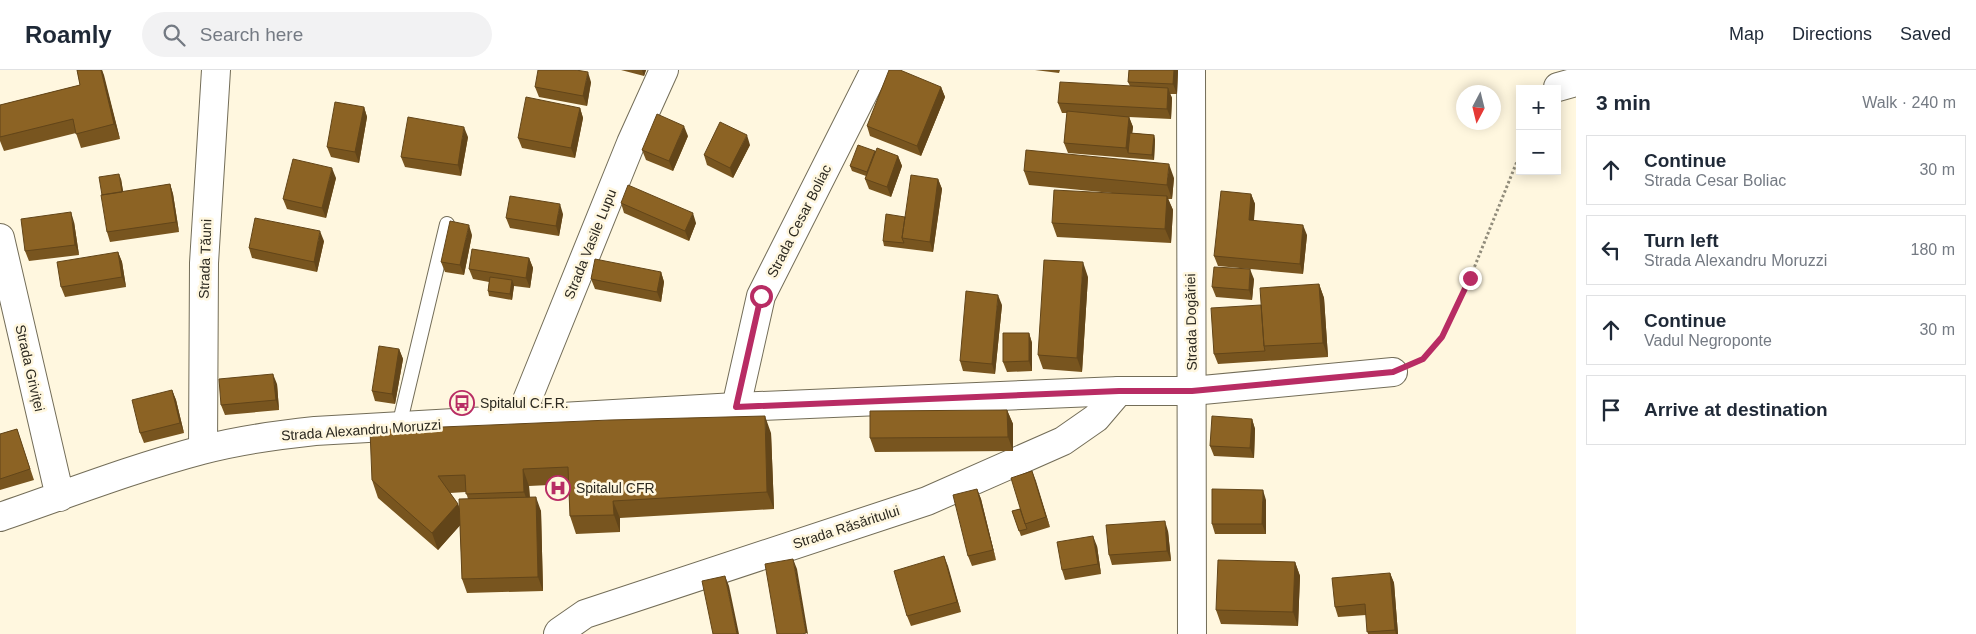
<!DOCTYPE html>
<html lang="en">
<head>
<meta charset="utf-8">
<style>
	body { margin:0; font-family:Arial,sans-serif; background:#f2f2f3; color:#1f2937 }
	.controls { position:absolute; right:15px; top:15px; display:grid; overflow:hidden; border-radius:0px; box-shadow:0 2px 12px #0003 }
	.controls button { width:45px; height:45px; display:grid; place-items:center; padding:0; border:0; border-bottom:1px solid #e0e1e3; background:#fff; color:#1f2937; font:25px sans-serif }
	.compass { position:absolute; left:1456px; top:15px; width:45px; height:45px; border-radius:50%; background:#fff; box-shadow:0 2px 12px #0003; rotate:187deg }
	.stop { position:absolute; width:15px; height:15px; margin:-11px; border:4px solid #b82c64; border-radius:50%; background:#fff }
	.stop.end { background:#b82c64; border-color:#fff; box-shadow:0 1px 5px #0008 }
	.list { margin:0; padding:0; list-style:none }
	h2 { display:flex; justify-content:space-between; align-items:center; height:65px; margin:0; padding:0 20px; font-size:21px }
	h2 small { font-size:16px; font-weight:400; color:#747a83 }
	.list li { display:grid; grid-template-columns:32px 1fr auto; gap:15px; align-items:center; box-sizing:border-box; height:70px; margin:0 10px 10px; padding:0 10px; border:1px solid #e0e1e3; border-radius:0px }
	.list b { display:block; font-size:19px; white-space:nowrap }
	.list p { margin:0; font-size:16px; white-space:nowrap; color:#747a83 }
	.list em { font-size:16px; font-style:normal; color:#747a83 }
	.icon { flex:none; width:28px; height:28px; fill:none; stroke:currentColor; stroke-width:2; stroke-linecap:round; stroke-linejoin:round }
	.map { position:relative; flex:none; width:1576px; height:564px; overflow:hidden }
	header { display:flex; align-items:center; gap:30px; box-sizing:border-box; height:70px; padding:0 25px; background:#fff; border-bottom:1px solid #e0e1e3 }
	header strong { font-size:24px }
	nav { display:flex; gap:28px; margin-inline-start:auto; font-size:18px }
	.search { width:350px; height:45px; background:#f2f2f3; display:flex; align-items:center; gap:12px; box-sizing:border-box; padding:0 18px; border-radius:28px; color:#747a83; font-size:19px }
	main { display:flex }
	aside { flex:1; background:#fff }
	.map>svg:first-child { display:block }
</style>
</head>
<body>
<header>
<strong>Roamly</strong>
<div class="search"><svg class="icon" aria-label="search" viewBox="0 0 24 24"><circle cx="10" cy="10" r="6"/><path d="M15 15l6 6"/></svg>Search here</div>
<nav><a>Map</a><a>Directions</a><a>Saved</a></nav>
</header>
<main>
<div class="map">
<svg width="1576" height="564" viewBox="0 0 1576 564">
	<rect width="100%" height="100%" fill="#fff7df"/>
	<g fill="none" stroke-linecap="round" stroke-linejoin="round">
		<defs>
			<path id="service" d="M399,356L447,154"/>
			<path id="minor" d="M1558,17L1576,12
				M1192,321L1393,302
				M736,337L761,226L875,0
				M519,350L631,73L664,0
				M203,379L204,193L216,0
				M558,564L559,562L585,544L927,431L1063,371L1096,348L1119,321"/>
			<path id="tertiary" d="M1191,0L1192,564
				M0,168L60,427
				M0,447C67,424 134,398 202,380C239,370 277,365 315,361L736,337L1119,321H1192"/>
		</defs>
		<use href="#service" stroke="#736d58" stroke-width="16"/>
		<use href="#minor" stroke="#736d58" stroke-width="30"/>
		<use href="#tertiary" stroke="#736d58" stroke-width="30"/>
		<path stroke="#918c7b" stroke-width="3" stroke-dasharray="2.5 2.5" stroke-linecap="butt" d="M1415,292L1423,289L1442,267L1470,208L1520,84"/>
		<use href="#service" stroke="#fff" stroke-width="14"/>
		<use href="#minor" stroke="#fff" stroke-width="28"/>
		<use href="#tertiary" stroke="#fff" stroke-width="28"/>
	</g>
	<path fill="#78551f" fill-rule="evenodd" d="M77,0H102L120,69L81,78L76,63L4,81L0,71V35L80,15Z
		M621,0H646L644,6Z
		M1035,0H1060L1059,3Z
		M1129,0H1178L1177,24H1170L1172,28L1171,49L1129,47L1133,57L1132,63L1154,65L1155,70L1154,90L1068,83L1064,73L1067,43H1062L1058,33L1130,16L1128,12Z
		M591,12L587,36L539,27L535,17Z
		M941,17L945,27L921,86L870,66L867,56Z
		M364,37L367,47L359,93L331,87L327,77Z
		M580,38L583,48L575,88L522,78L518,68Z
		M688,66L673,101L646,90L642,80Z
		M468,67L461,106L405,97L401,87Z
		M750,75L733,108L707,95L704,85Z
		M875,81L898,86L902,96L891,127L869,119L865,109L866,106L852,101L850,96Z
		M1024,101L1174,108L1172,129H1168L1173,140L1171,173L1057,167L1052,153L1112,123L1029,115Z
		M336,108L326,148L287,139L283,129Z
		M121,109L123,122L170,114L173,124L179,162L110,172L107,162Z
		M938,109L942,119L933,182L884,176L883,171L905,147Z
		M1251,124L1255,134L1254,150L1307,165L1303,204L1218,196L1214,186Z
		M621,133L696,153L689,171L624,143Z
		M563,144L559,166L510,158L506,148Z
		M74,152L79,185L29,191L25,181Z
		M472,165L464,205L445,202L441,192Z
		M324,171L317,202L252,188L249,178Z
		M118,182L122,192L126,217L65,227L61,217Z
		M529,188L533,198L530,218L514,216L512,230L489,226L488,221L489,212L473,209L469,199Z
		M661,202L664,212L661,232L595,219L591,209Z
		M1088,207L1082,302L1043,299L1038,285Z
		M1254,209L1252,230L1216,227L1212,217Z
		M1319,214L1324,228L1328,287L1218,294L1214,284L1261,235Z
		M1002,235L995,304L963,301L960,291Z
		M1029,263L1032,273V301L1007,302L1003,292Z
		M399,279L403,289L395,334L375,331L372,321Z
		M277,314L279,340L225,345L221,335Z
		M172,320L176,330L184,363L144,373L140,363Z
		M1007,340L1013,354V381L875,382L870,368Z
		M1252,349L1255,359L1254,388L1214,386L1210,376Z
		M17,359L34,410L0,420V364Z
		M771,363L774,439L620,448V462L576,464L570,446L569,414L529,416L530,427L541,441L543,521L467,523L462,509L460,455L438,480L378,428L372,410ZM466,422L468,429L460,440L458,434L450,423Z
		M1032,401L1050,457L1021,466L1012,441L1020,439Z
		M977,419L981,429L996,490L972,496L968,486Z
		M1266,430V464H1215L1212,454Z
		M1168,461L1171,491L1112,495L1109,485Z
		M1097,476L1101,504L1065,510L1062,500Z
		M944,486L961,542L911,556L907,546Z
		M1295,492L1300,506L1298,556L1221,554L1216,540Z
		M1390,503L1394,513L1398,564H1368L1366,545L1338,547L1335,537Z"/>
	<path fill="#624519" d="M101,0H102L104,5L120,69L114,54Z
		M642,0H646L644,6Z
		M1174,0H1178L1177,24L1173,14Z
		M588,2L591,12L587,36L583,26Z
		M941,17L945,27L921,86L917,76Z
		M1168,18L1172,28L1171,49L1167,39Z
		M364,37L367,47L359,93L355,82Z
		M580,38L583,48L575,88L571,78Z
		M1129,47L1133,57L1130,83H1128L1126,78Z
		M684,56L688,66L673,101L669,91Z
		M464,57L468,67L461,106L458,95Z
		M747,65L750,75L733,108L730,98Z
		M1154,65L1155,70L1154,90L1152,85Z
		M898,86L902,96L891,127L887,117Z
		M1169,94L1174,108L1172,129L1167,115Z
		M332,98L336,108L326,148L322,138Z
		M119,104L121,109L125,132L123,127Z
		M938,109L942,119L933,182L930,172Z
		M170,114L173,124L179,162L176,152Z
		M1251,124L1255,134L1253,160L1249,150Z
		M1167,126L1173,140L1171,173L1165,159Z
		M560,134L563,144L559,166L556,156Z
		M71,142L74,152L79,185L75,175Z
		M693,143L696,153L689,171L685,161Z
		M469,155L472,165L464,205L460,195Z
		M1303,155L1307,165L1303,204L1300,194Z
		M320,161L324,171L317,202L314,192Z
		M118,182L122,192L126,217L122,207Z
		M529,188L533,198L530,218L526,208Z
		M1083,192L1088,207L1082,302L1077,288Z
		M1250,199L1254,209L1252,230L1249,220Z
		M661,202L664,212L661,232L657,222Z
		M512,210L514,215L512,230L510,224Z
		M1319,214L1324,228L1328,287L1323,273Z
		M998,225L1002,235L995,304L992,294Z
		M1029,263L1032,273V301L1029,291Z
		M399,279L403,289L395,334L392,324Z
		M273,304L277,314L279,340L276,330Z
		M172,320L176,330L184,363L180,353Z
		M1007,340L1013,354V381L1008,367Z
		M765,346L771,363L774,439L767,422Z
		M1252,349L1255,359L1254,388L1250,378Z
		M523,399L529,416L530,439L524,422Z
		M1032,401L1036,411L1050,457L1046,447Z
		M977,419L981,429L996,490L993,480Z
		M1263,420L1266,430V464L1262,454Z
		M536,427L541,441L543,521L538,507Z
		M613,431L620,448V462L614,445Z
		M458,434L464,451L438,480L432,463Z
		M1165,451L1168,461L1171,491L1167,481Z
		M1093,466L1097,476L1101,504L1098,494Z
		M944,486L948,496L961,542L957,532Z
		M793,489L797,499L808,564L806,563Z
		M1295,492L1300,506L1298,556L1293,542Z
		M1390,503L1394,513L1398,564H1396L1395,560Z
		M725,506L729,516L739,564H737Z"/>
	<path fill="#8c6324" stroke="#624519" d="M77,0H101L114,54L76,64L73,49L0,67V35L80,15Z
		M538,0H576L588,2L583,26L535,17Z
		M889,0H900L941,17L917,76L867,56Z
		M1129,0H1174L1173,14L1128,12Z
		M1060,12L1168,18L1167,39L1058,33Z
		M526,27L580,38L571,78L518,68Z
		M335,32L364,37L355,82L327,77Z
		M1067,41L1129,47L1126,78L1064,73Z
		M657,44L684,56L669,91L642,80Z
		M408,47L464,57L458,95L401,87Z
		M720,52L747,65L730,98L704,85Z
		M1130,63L1154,65L1152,85L1128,83Z
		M858,75L875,81L867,102L850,96Z
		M877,78L898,86L887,117L865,109Z
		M1026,80L1169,94L1167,115L1024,101Z
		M293,89L332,98L322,138L283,129Z
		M119,104L122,122L102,125L99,107Z
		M911,105L938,109L930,172L902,168Z
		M170,114L176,152L107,162L101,125Z
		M628,115L693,143L685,161L621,133Z
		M1054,120L1167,126L1165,159L1052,153Z
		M1221,121L1251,124L1249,150L1303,155L1300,194L1214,186Z
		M510,126L560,134L556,156L506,148Z
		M71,142L75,175L25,181L21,149Z
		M886,144L905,147L902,168L904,173L883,171Z
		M255,148L320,161L314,192L249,178Z
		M450,151L469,155L460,195L441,192Z
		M472,179L529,188L526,208L469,199Z
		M118,182L122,207L61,217L57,192Z
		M595,189L661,202L657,222L591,209Z
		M1044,190L1083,192L1077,288L1038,285Z
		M1214,197L1250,199L1249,220L1212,217Z
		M490,207L512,210L510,224L488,221Z
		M1319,214L1323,273L1264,276L1260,218Z
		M966,221L998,225L992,294L960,291Z
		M1261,235L1264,276L1265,281L1214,284L1211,238Z
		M1003,263H1029V291L1003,292Z
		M379,276L399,279L392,324L372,321Z
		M273,304L276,330L221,335L219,309Z
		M172,320L180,353L140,363L132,330Z
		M1007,340L1008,367L870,368V341Z
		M765,346L767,422L613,431L614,445L570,446L568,397L523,399L524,422L466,424L465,405L438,406L458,434L432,463L372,410L370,360L610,350Z
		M1212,346L1252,349L1250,378L1210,376Z
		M17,359L30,399L0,409V364Z
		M1032,401L1046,447L1025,454L1011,408Z
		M977,419L993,480L968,486L953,425Z
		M1212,419L1263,420L1262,454H1212Z
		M536,427L538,507L462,509L459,429Z
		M1020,439L1027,459L1019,461L1012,441Z
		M1165,451L1167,481L1109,485L1106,455Z
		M1093,466L1098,494L1062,500L1057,472Z
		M944,486L957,532L907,546L894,501Z
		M793,489L806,563L802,564H777L765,494Z
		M1218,490L1295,492L1293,542L1216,540Z
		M1390,503L1395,560L1367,562L1365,534L1335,537L1332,508Z
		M725,506L737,564H713L702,511Z"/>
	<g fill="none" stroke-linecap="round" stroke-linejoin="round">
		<path stroke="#b82c64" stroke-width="6" d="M761,226L736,337L1119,321H1192L1393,302L1423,289L1442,267L1470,208"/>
	</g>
	<defs>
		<symbol id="bus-ring" viewBox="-11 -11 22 22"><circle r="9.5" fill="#fff7df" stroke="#b82c64" stroke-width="1.5"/><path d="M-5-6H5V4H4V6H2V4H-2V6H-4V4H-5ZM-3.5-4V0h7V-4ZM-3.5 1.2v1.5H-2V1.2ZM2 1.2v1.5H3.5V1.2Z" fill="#b82c64"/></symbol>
		<symbol id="hospital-ring" viewBox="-11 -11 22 22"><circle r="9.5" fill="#fff7df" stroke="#b82c64" stroke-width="1.5"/><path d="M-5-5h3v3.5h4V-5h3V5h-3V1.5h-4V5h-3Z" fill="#b82c64"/></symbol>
	</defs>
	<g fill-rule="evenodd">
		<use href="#bus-ring" x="448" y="319" width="28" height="28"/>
		<use href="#hospital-ring" x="544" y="404" width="28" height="28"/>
	</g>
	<g text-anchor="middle" stroke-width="5" stroke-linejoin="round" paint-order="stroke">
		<g font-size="14" fill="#2c2920" stroke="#fff7df">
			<text transform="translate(799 151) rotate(-63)" y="5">Strada Cesar Boliac</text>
			<text transform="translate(590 174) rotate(-68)" y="5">Strada Vasile Lupu</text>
			<text transform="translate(205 189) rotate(-88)" y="5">Strada Tăuni</text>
			<text transform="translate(1191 252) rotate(-91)" y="5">Strada Dogăriei</text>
			<text transform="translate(30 298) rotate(77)" y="5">Strada Griviței</text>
			<text transform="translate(361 360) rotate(-4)" y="5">Strada Alexandru Moruzzi</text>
			<text transform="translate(846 457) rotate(-18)" y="5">Strada Răsăritului</text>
		</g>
		<g font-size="14" fill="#2c2920" stroke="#fff7df" text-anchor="start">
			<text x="480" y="338">Spitalul C.F.R.</text>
			<text x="576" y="423">Spitalul CFR</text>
		</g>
	</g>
</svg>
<div class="controls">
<button>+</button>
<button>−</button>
</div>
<svg class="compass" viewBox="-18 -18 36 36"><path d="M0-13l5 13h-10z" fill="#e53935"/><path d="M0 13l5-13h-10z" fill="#747a83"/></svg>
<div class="stop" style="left:761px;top:226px"></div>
<div class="stop end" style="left:1470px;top:208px"></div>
</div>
<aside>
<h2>3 min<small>Walk · 240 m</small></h2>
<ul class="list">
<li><svg class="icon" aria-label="ahead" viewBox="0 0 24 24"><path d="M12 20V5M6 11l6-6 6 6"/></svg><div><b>Continue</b><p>Strada Cesar Boliac</p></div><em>30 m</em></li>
<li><svg class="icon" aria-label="left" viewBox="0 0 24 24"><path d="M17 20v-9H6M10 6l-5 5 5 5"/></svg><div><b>Turn left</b><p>Strada Alexandru Moruzzi</p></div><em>180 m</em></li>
<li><svg class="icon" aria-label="ahead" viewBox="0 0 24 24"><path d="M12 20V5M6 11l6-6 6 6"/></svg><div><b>Continue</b><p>Vadul Negroponte</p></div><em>30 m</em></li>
<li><svg class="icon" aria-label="arrive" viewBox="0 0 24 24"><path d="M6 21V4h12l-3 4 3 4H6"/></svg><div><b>Arrive at destination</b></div></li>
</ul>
</aside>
</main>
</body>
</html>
